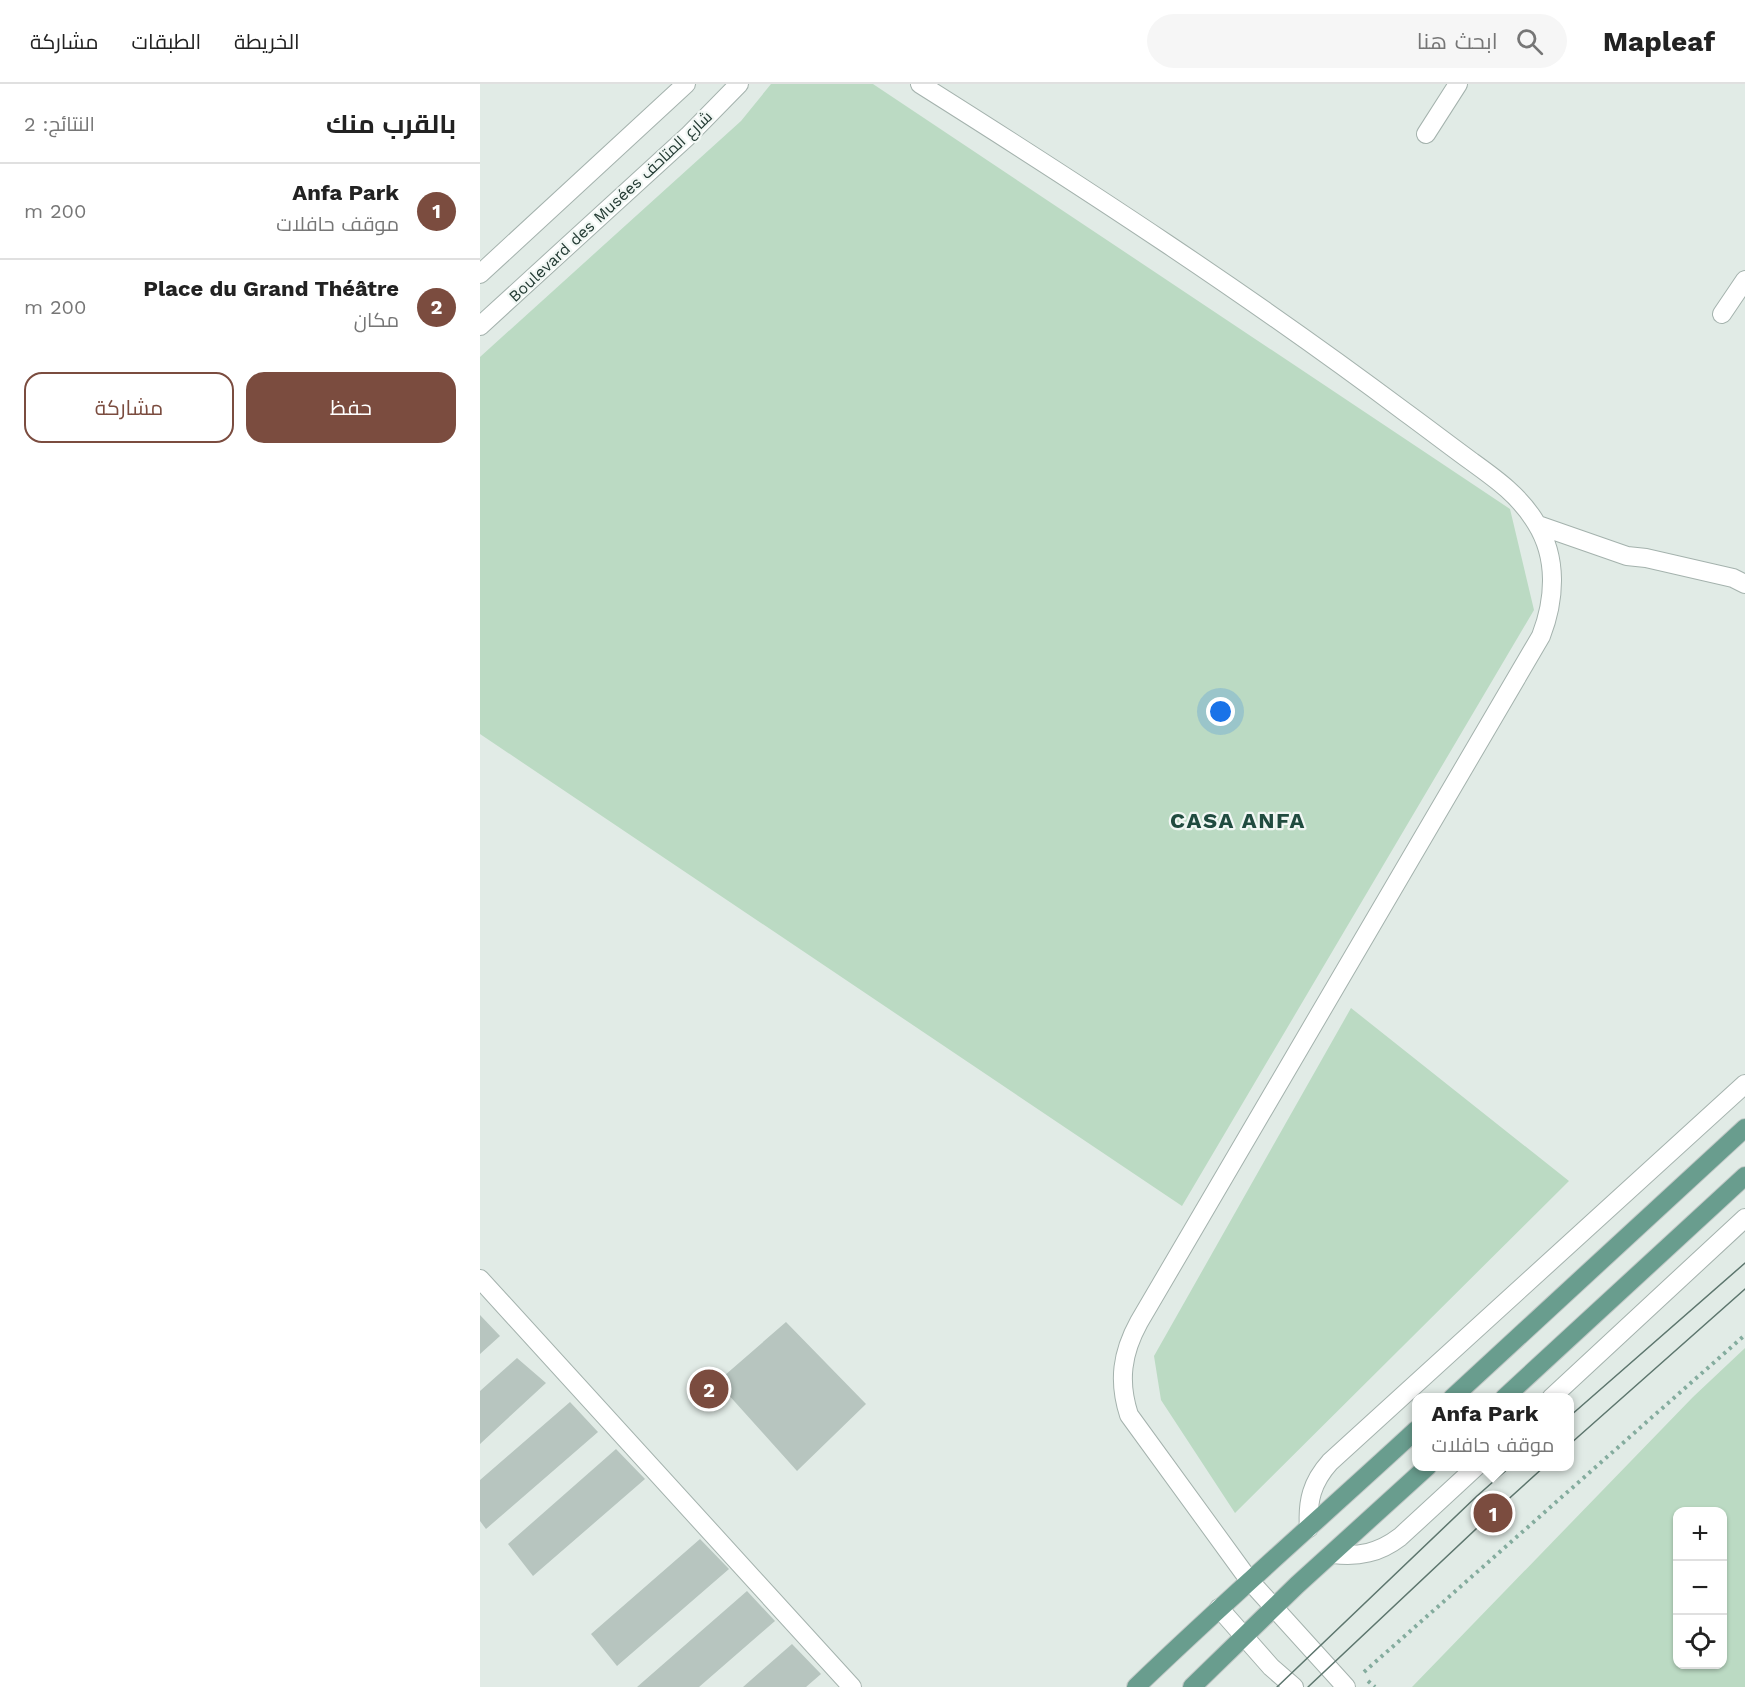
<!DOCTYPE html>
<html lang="ar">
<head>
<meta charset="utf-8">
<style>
	body { margin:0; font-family:"Work Sans",Cairo,sans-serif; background:#f6f6f6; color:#222; direction:rtl }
	.controls { position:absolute; right:18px; bottom:18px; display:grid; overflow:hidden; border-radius:12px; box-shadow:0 2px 4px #0004 }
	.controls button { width:54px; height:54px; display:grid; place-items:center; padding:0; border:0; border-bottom:2px solid #e0e0e0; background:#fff; color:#222; font:30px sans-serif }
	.you { position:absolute; left:741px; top:628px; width:21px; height:21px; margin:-15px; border:4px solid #fff; border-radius:50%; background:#1a73e8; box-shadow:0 0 0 9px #1a73e833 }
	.badge { display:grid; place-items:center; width:39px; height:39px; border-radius:50%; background:#7b4c3f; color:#fff; font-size:20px; font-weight:700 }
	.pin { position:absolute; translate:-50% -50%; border:3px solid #fff; box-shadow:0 2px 6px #0006 }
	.popup { position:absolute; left:932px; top:1309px; width:162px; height:78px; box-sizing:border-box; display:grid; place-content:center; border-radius:12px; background:#fff; filter:drop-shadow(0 2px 4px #0005); font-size:20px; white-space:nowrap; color:#767676 }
	.popup b { font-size:22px; color:#222 }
	.popup::after { content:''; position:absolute; left:50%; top:100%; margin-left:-12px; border:12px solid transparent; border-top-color:#fff }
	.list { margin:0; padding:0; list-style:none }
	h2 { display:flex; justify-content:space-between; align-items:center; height:78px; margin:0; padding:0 24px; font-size:26px }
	h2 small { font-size:20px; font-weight:400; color:#767676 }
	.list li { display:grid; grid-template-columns:39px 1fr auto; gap:18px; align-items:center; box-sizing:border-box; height:96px; padding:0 24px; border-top:2px solid #e0e0e0 }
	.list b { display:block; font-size:22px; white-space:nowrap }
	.list p { margin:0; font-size:20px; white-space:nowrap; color:#767676 }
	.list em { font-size:20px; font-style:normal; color:#767676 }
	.actions { display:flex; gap:12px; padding:18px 24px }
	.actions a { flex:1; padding:14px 0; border:2px solid #7b4c3f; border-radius:18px; text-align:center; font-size:21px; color:#7b4c3f }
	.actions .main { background:#7b4c3f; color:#fff }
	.icon { flex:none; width:33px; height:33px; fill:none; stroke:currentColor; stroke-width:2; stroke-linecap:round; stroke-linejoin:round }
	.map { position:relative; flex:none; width:1265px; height:1603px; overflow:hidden; direction:ltr }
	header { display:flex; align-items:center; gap:36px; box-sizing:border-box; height:84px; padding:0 30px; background:#fff; border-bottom:2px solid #e0e0e0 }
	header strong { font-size:28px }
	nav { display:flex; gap:33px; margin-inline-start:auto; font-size:21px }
	.search { width:420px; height:54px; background:#f6f6f6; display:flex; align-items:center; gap:15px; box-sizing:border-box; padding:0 21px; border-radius:33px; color:#767676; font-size:22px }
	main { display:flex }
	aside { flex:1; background:#fff }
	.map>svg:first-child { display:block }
</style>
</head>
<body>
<header>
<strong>Mapleaf</strong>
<div class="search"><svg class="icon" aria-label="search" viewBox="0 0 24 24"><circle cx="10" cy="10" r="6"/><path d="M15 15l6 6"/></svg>ابحث هنا</div>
<nav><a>الخريطة</a><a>الطبقات</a><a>مشاركة</a></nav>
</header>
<main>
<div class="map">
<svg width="1265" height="1603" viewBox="0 0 1265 1603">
	<rect width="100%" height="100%" fill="#e1ebe6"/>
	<path fill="#bbdac3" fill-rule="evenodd" d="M291,0H393L1030,425L1054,526L702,1122L0,650V273L261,37Z
		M871,924L1089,1097L755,1429L681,1316L674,1272Z
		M1265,1264V1603H932L1213,1313ZM1198,1428H1242V1580H1198Z"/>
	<path fill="#b7c5bf" d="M0,1231L20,1252L0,1270Z
		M306,1238L386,1320L317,1387L237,1298Z
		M37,1274L66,1299L0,1360V1307Z
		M90,1318L118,1348L6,1445L0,1437V1396Z
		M136,1365L165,1395L53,1492L28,1460Z
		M220,1455L249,1485L137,1582L111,1550Z
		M267,1507L295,1537L219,1603H157Z
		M312,1560L341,1590L326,1603H263Z"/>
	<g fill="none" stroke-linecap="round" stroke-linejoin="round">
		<defs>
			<path id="minor" d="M440,0C605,104 769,211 925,328C947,344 969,361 991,377C1016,395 1040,412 1056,439C1078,474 1075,516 1061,552L659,1238C642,1269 638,1297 649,1331L769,1496L866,1603
				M946,50L978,0
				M0,190L206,0
				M1242,230L1265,196
				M0,242L208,52L259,0
				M1058,441L1147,472L1166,474L1253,494L1265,500
				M0,1195L372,1603
				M1071,1314L1265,1134
				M829,1444C827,1417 832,1398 850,1378L1265,1000
				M853,1470C879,1473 899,1469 920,1453L997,1382
				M739,1524L791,1583L814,1603"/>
			<path id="major" d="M972,1314L1265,1044
				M1024,1314L1265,1092
				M656,1603C747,1515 843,1432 936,1346
				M712,1603L817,1501L948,1382"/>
		</defs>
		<use href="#minor" stroke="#a4b2ad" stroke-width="20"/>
		<use href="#major" stroke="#c1c8c6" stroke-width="20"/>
		<path stroke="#84ac9e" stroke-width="4" stroke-dasharray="3 4.5" stroke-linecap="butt" d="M884,1588L1265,1251
			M888,1597L895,1603"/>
		<use href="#minor" stroke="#fff" stroke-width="18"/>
		<use href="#major" stroke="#699d8e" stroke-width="18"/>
		<path stroke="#5d766e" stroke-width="1.5" d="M1090,1332L1265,1179
			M1090,1360L1265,1205
			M797,1603L997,1412L1031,1382
			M828,1603L1013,1429L1065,1382"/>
	</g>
	<g text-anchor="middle" stroke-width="4.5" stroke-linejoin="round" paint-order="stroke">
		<g font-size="16" fill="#233a33" stroke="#f1f7f4">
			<text transform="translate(130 122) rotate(-43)" y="6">Boulevard des Musées شارع المتاحف</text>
		</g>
		<g font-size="22" font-weight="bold" letter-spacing="1.5" fill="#204b3f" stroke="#f1f7f4">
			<text x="758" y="744">CASA ANFA</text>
		</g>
	</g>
</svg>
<div class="controls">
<button>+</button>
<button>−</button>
<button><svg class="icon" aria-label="locate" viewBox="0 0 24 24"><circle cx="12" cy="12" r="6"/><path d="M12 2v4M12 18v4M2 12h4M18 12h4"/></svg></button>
</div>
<div class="you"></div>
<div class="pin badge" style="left:1013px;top:1429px">1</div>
<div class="popup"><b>Anfa Park</b>موقف حافلات</div>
<div class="pin badge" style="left:229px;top:1305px">2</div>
</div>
<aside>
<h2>بالقرب منك<small>النتائج: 2</small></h2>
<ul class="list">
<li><span class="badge">1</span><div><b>Anfa Park</b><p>موقف حافلات</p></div><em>200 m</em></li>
<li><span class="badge">2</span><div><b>Place du Grand Théâtre</b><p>مكان</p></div><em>200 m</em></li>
</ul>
<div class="actions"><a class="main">حفظ</a><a>مشاركة</a></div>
</aside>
</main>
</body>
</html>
